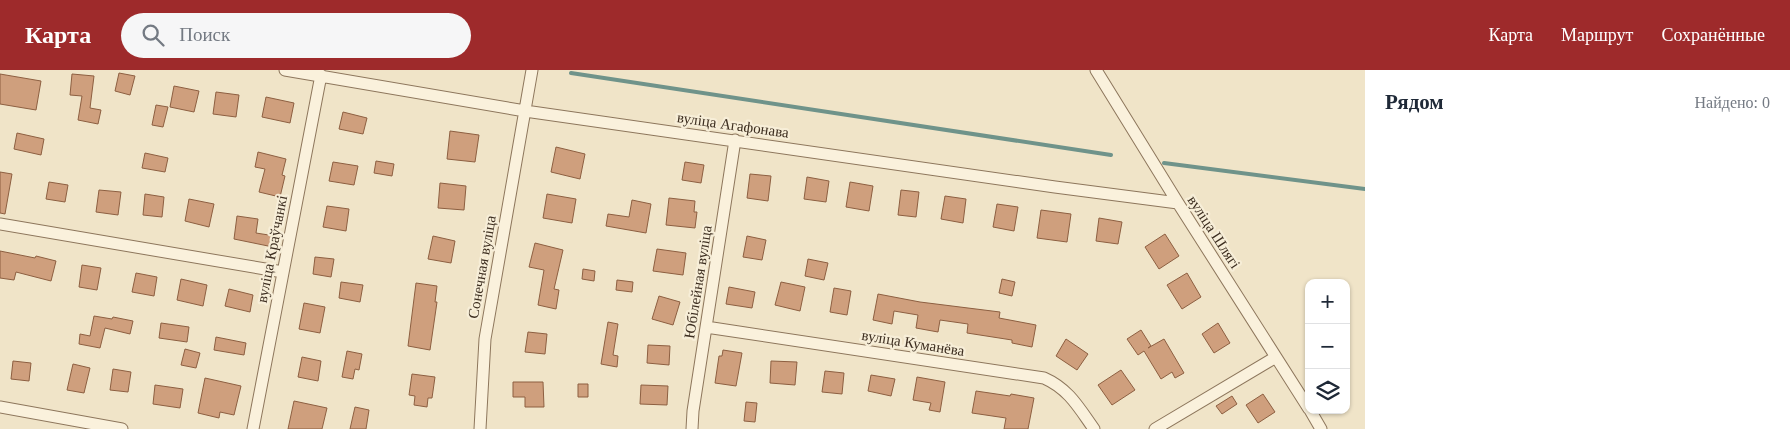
<!DOCTYPE html>
<html lang="ru">
<head>
<meta charset="utf-8">
<style>
	body { margin:0; font-family:"Times New Roman",serif; background:#f6f6f7; color:#1f2937 }
	.controls { position:absolute; right:15px; bottom:15px; display:grid; overflow:hidden; border-radius:10px; box-shadow:0 1px 4px #0004 }
	.controls button { width:45px; height:45px; display:grid; place-items:center; padding:0; border:0; border-bottom:1px solid #e0e1e3; background:#fff; color:#1f2937; font:25px sans-serif }
	.list { margin:0; padding:0; list-style:none }
	h2 { display:flex; justify-content:space-between; align-items:center; height:65px; margin:0; padding:0 20px; font-size:21px }
	h2 small { font-size:16px; font-weight:400; color:#747a83 }
	.icon { flex:none; width:28px; height:28px; fill:none; stroke:currentColor; stroke-width:2; stroke-linecap:round; stroke-linejoin:round }
	.map { position:relative; flex:none; width:1365px; height:359px; overflow:hidden }
	header { display:flex; align-items:center; gap:30px; box-sizing:border-box; height:70px; padding:0 25px; background:#9e2a2b; color:#fff }
	header strong { font-size:24px }
	nav { display:flex; gap:28px; margin-inline-start:auto; font-size:18px }
	.search { width:350px; height:45px; background:#f6f6f7; display:flex; align-items:center; gap:12px; box-sizing:border-box; padding:0 18px; border-radius:28px; color:#747a83; font-size:19px }
	main { display:flex }
	aside { flex:1; background:#fff }
	.map>svg:first-child { display:block }
</style>
</head>
<body>
<header>
<strong>Карта</strong>
<div class="search"><svg class="icon" aria-label="search" viewBox="0 0 24 24"><circle cx="10" cy="10" r="6"/><path d="M15 15l6 6"/></svg>Поиск</div>
<nav><a>Карта</a><a>Маршрут</a><a>Сохранённые</a></nav>
</header>
<main>
<div class="map">
<svg width="1365" height="359" viewBox="0 0 1365 359">
	<rect width="100%" height="100%" fill="#f0e4c8"/>
	<g fill="none" stroke-linecap="round" stroke-linejoin="round">
		<path stroke="#6f938a" stroke-width="4" d="M571,3L1111,85
			M1164,93L1365,119"/>
	</g>
	<path fill="#cf9f7d" stroke="#8d5f41" d="M119,3L135,6L130,25L115,21Z
		M0,4L41,11L36,40L0,34Z
		M72,4L94,6L90,38L101,40L98,54L78,50L82,26L70,25Z
		M174,16L199,21L194,42L170,37Z
		M216,22L239,25L236,47L213,44Z
		M266,27L294,33L290,53L262,47Z
		M156,35L168,37L163,57L152,55Z
		M343,42L367,48L363,64L339,59Z
		M450,61L479,65L475,92L447,89Z
		M17,63L44,69L41,85L14,79Z
		M556,77L585,84L580,109L551,102Z
		M258,82L286,89L282,105L285,106L280,127L259,122L265,99L255,97Z
		M145,83L168,88L165,102L142,98Z
		M376,91L394,94L392,106L374,103Z
		M333,92L358,96L354,115L329,111Z
		M685,92L704,95L701,113L682,110Z
		M0,102L12,104L5,144L0,143Z
		M750,104L771,106L768,131L747,128Z
		M807,107L829,111L826,132L804,129Z
		M49,112L68,115L65,132L46,129Z
		M850,112L873,116L869,141L846,137Z
		M440,113L466,116L464,140L438,138Z
		M99,120L121,122L118,145L96,142Z
		M901,120L919,122L916,147L898,145Z
		M145,124L164,127L162,147L143,145Z
		M547,124L576,129L572,153L543,148Z
		M945,126L966,129L963,153L941,149Z
		M669,128L695,131L694,142H697L695,158L666,155Z
		M189,129L214,134L209,157L185,151Z
		M632,130L651,134L646,163L606,156L608,144L629,147Z
		M997,134L1018,137L1014,161L993,157Z
		M327,136L349,139L346,161L323,157Z
		M1041,140L1071,144L1067,172L1037,168Z
		M237,146L258,149L256,163L275,166L273,177L234,169Z
		M1099,148L1122,152L1118,174L1096,171Z
		M1165,164L1179,186L1159,199L1145,177Z
		M433,166L455,171L451,193L428,189Z
		M747,166L766,170L762,190L743,187Z
		M535,173L563,180L554,219L559,220L556,239L538,235L544,200L529,197Z
		M657,179L686,183L683,205L653,201Z
		M0,181L35,188L36,186L56,191L51,211L16,202L14,210L0,208Z
		M315,187L334,189L331,207L313,204Z
		M808,189L828,193L824,210L805,206Z
		M82,195L101,198L97,220L79,217Z
		M583,199L595,201L594,211L582,209Z
		M136,203L157,207L154,226L132,222Z
		M1187,203L1201,227L1182,239L1167,215Z
		M181,209L207,215L203,236L177,230Z
		M1002,209L1015,212L1012,226L999,223Z
		M617,210L633,212L632,222L616,220Z
		M341,212L363,215L360,232L339,228Z
		M781,212L805,217L800,241L775,235Z
		M416,213L437,216L435,232H437L430,280L408,276Z
		M729,217L755,222L752,238L726,234Z
		M834,218L851,221L847,245L830,242Z
		M229,219L253,225L250,242L225,236Z
		M878,224L920,232L1000,242L999,248L1036,255L1032,277L1012,273V270L967,263L968,254L940,250L938,262L916,258L918,245L894,241L892,254L873,250Z
		M659,226L680,232L673,255L652,249Z
		M304,233L325,237L320,263L299,259Z
		M94,246L112,249L113,247L133,251L130,264L105,258L100,278L79,274L80,264L90,266Z
		M608,252L618,254L613,285L618,286L617,297L601,294Z
		M161,253L189,257L187,272L159,268Z
		M1218,253L1230,273L1214,283L1202,264Z
		M1141,260L1151,276L1148,278L1164,269L1184,303L1175,308L1172,302L1161,309L1144,281L1138,285L1127,269Z
		M528,262L547,264L545,284L525,282Z
		M216,267L246,273L244,285L214,280Z
		M1066,269L1088,284L1077,300L1056,286Z
		M648,275L670,276L669,295L647,293Z
		M185,279L200,283L196,298L181,295Z
		M723,280L742,283L736,316L715,313L719,286H722Z
		M347,281L362,284L359,300L355,299L353,309L342,307Z
		M302,287L321,291L318,311L298,307Z
		M13,291L31,293L29,311L11,309Z
		M771,291L797,292L795,315L770,313Z
		M73,294L90,298L84,323L67,320Z
		M113,299L131,302L128,322L110,320Z
		M1121,300L1135,320L1112,335L1098,315Z
		M825,301L844,303L842,324L822,322Z
		M412,304L435,307L432,328H428L427,337L414,335L415,326L409,325Z
		M871,305L895,309L891,326L868,321Z
		M917,307L945,312L940,342L929,340L931,333L913,330Z
		M205,308L241,316L234,345L220,342L219,348L198,343Z
		M513,312H543L544,337H525V327H513Z
		M578,314H588V327H578Z
		M155,315L183,319L180,338L153,334Z
		M641,315L668,316L667,335L640,334Z
		M976,321L1010,326L1011,324L1034,328L1028,359H1004L1006,348L972,343Z
		M1263,324L1275,342L1258,353L1246,335Z
		M1232,326L1237,334L1222,344L1216,336Z
		M294,331L327,338L322,359H288Z
		M746,332L757,333L755,352L744,351Z
		M355,337L369,340L366,359H350Z"/>
	<g fill="none" stroke-linecap="round" stroke-linejoin="round">
		<defs>
			<path id="street" d="M285,0L525,41L1055,117L1178,133
				M1096,0L1178,133L1309,339
				M0,154L283,202
				M706,257L1044,308C1069,319 1079,338 1094,359
				M0,337L122,359
				M1310,340L1321,359
				M253,359L321,5
				M480,359L485,269L532,0
				M692,359L693,341L735,70
				M1155,359L1276,287"/>
		</defs>
		<use href="#street" stroke="#8d765c" stroke-width="13"/>
		<use href="#street" stroke="#faf1dc" stroke-width="11"/>
	</g>
	<g text-anchor="middle" stroke-width="4.5" stroke-linejoin="round" paint-order="stroke">
		<g font-size="15" fill="#3d2e20" stroke="#f7eed8">
			<text transform="translate(733 55) rotate(8)" y="5">вуліца Агафонава</text>
			<text transform="translate(1214 162) rotate(57)" y="5">вуліца Шлягі</text>
			<text transform="translate(272 179) rotate(-79)" y="5">вуліца Краўчанкі</text>
			<text transform="translate(482 197) rotate(-80)" y="5">Сонечная вуліца</text>
			<text transform="translate(698 212) rotate(-81)" y="5">Юбілейная вуліца</text>
			<text transform="translate(913 273) rotate(9)" y="5">вуліца Куманёва</text>
		</g>
	</g>
</svg>
<div class="controls">
<button>+</button>
<button>−</button>
<button><svg class="icon" aria-label="layers" viewBox="0 0 24 24"><path d="M12 4l9 5-9 5-9-5zM3 14l9 5 9-5"/></svg></button>
</div>
</div>
<aside>
<h2>Рядом<small>Найдено: 0</small></h2>
<ul class="list">
</ul>
</aside>
</main>
</body>
</html>
